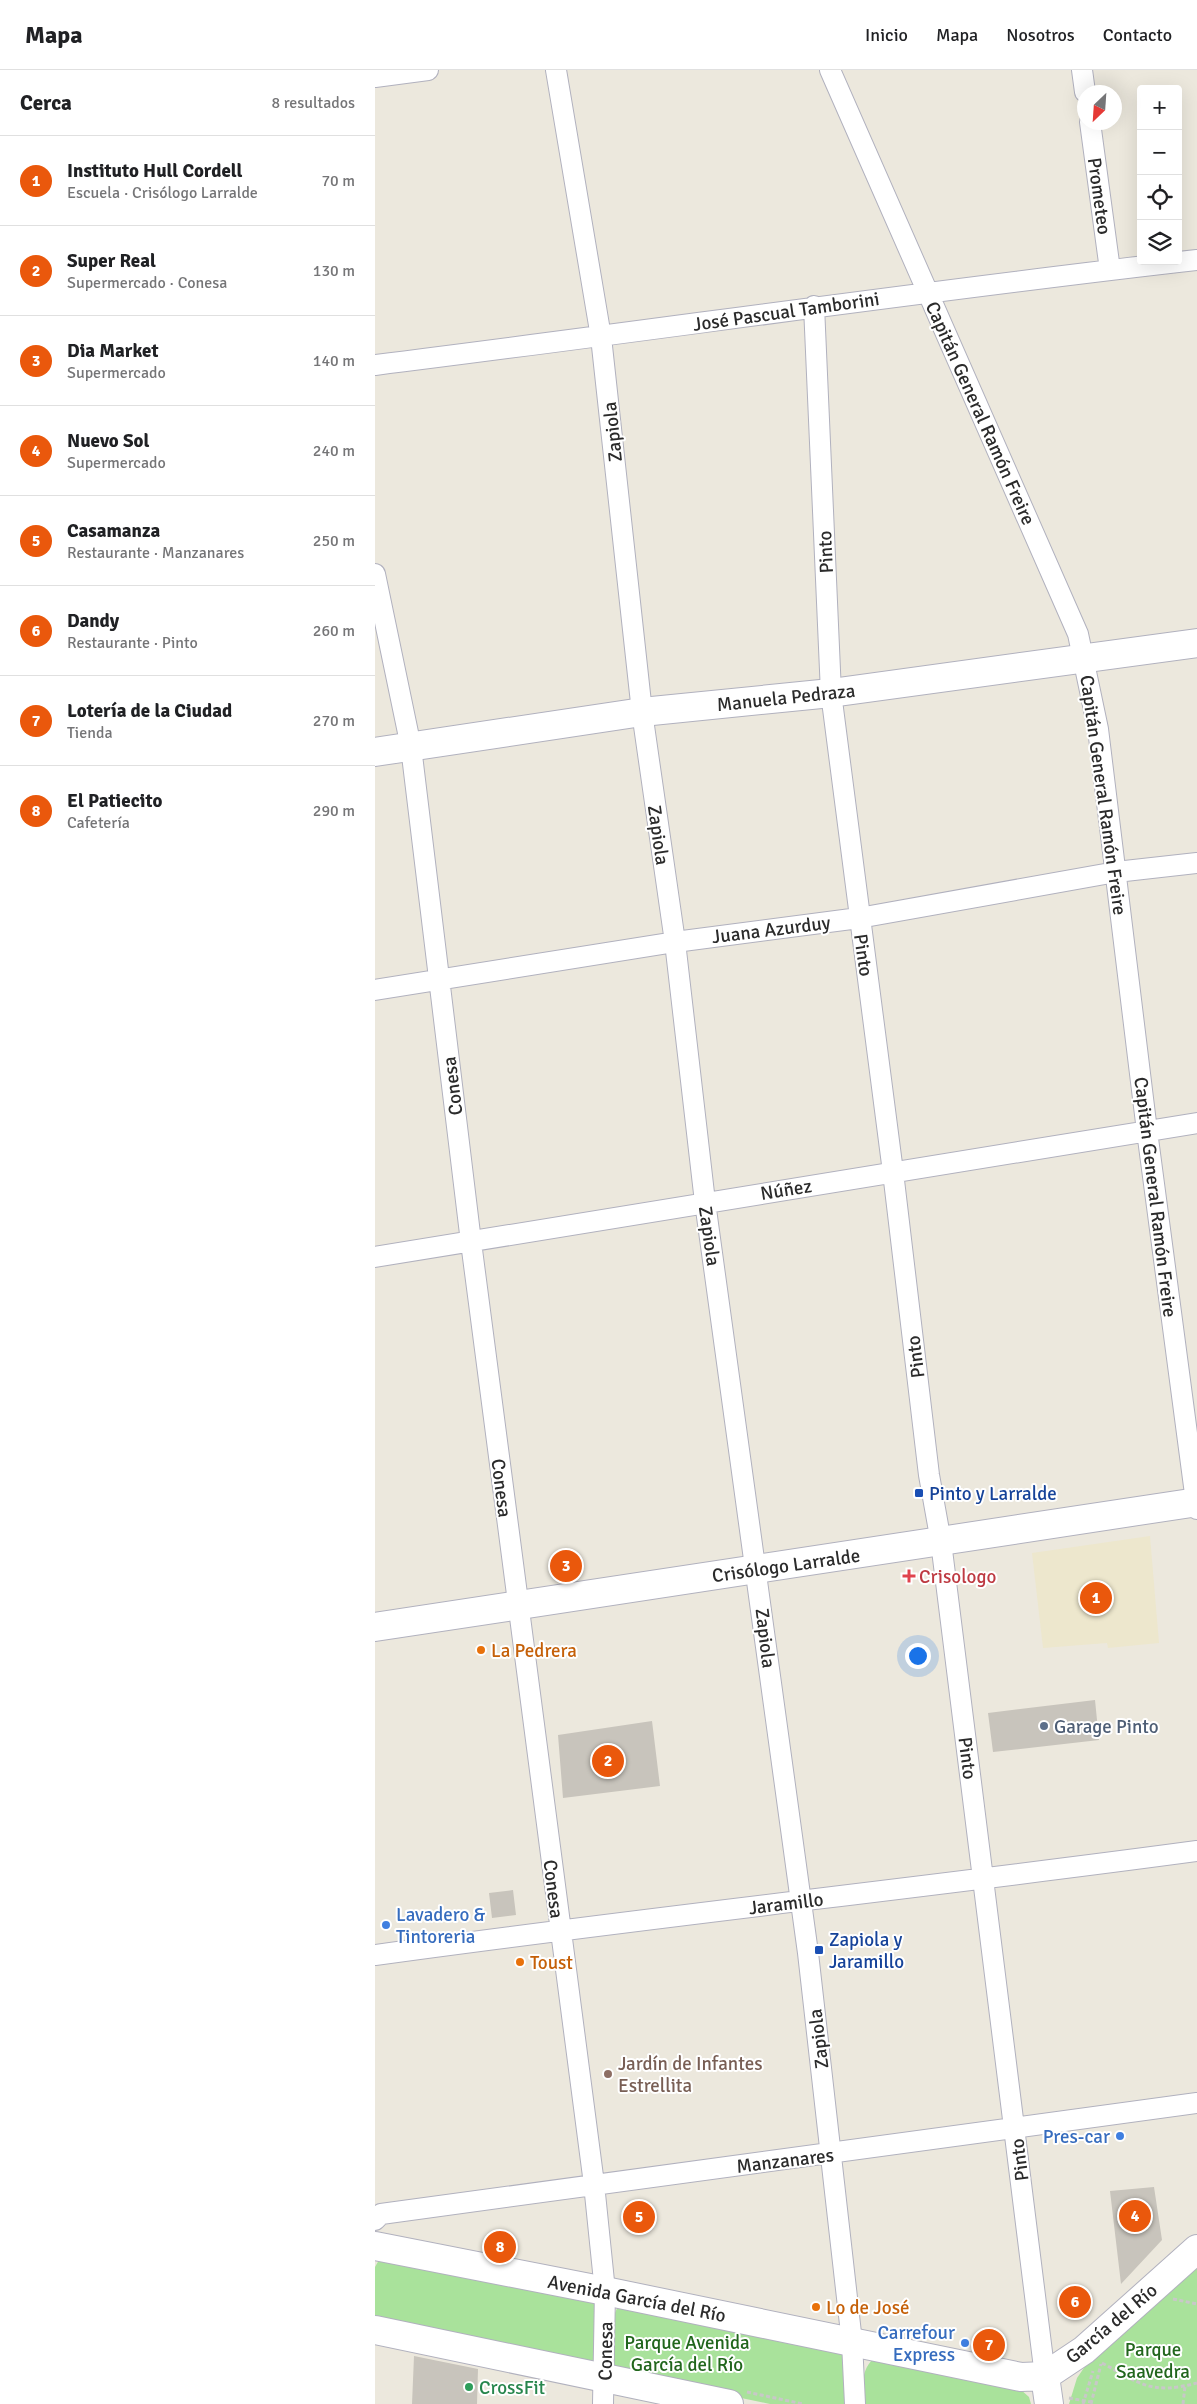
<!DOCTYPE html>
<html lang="es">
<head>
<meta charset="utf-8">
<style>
	body { margin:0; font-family:Signika,sans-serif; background:#f6f6f6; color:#202124 }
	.controls { position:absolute; right:15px; top:15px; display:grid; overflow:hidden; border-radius:5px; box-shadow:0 5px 20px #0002 }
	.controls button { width:45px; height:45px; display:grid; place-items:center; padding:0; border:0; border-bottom:1px solid #e0e0e0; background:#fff; color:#202124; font:25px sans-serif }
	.compass { position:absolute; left:702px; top:15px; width:45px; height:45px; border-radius:50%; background:#fff; box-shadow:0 5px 20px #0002; rotate:205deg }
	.you { position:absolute; left:542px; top:1585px; width:18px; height:18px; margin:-12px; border:4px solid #fff; border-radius:50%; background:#1a73e8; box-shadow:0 0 0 8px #1a73e833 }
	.badge { display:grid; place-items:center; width:32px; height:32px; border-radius:50%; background:#ea580c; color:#fff; font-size:16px; font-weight:700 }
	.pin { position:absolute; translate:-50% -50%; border:2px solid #fff; box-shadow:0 1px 5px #0006 }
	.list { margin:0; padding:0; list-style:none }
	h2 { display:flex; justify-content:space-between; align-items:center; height:65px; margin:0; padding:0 20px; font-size:21px }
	h2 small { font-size:16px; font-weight:400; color:#757577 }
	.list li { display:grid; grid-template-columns:32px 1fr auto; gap:15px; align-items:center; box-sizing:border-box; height:90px; padding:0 20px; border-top:1px solid #e0e0e0 }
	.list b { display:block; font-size:19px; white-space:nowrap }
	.list p { margin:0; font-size:16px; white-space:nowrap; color:#757577 }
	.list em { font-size:16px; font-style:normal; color:#757577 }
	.icon { flex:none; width:28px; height:28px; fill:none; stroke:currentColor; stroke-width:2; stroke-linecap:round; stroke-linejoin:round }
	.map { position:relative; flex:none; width:822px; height:2334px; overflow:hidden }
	header { display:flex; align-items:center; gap:30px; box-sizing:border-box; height:70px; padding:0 25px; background:#fff; border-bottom:1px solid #e0e0e0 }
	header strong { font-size:24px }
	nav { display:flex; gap:28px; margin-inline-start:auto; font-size:18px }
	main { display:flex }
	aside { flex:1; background:#fff }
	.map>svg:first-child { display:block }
</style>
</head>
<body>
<header>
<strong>Mapa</strong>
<nav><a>Inicio</a><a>Mapa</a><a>Nosotros</a><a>Contacto</a></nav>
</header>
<main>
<aside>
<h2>Cerca<small>8 resultados</small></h2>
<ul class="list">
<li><span class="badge">1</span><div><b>Instituto Hull Cordell</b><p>Escuela · Crisólogo Larralde</p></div><em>70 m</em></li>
<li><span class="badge">2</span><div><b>Super Real</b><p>Supermercado · Conesa</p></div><em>130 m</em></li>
<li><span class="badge">3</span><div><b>Dia Market</b><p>Supermercado</p></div><em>140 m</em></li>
<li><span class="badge">4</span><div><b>Nuevo Sol</b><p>Supermercado</p></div><em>240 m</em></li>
<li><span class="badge">5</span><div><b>Casamanza</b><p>Restaurante · Manzanares</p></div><em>250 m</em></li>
<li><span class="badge">6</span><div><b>Dandy</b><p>Restaurante · Pinto</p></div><em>260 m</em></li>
<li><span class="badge">7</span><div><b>Lotería de la Ciudad</b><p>Tienda</p></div><em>270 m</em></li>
<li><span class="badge">8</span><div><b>El Patiecito</b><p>Cafetería</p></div><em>290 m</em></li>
</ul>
</aside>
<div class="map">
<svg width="822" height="2334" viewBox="0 0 822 2334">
	<rect width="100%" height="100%" fill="#ece8dd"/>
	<path fill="#ede7cd" d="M775,1466L784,1573L733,1578L732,1573L668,1578L657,1483Z"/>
	<path fill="#a9e29b" d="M4,2190L218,2230L222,2238L219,2286L217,2293L7,2252L0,2246V2197Z
		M822,2197V2334H694L702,2308L715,2289Z
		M243,2236L466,2282L472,2291L471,2334H395L251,2304L240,2298L236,2290L240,2243Z
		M499,2288L645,2319L654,2327L656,2334H489C488,2316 485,2301 499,2288Z"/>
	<path fill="#c8c4bc" d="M720,1630L724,1670L618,1682L613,1643Z
		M277,1651L285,1716L188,1728L183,1665Z
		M138,1820L141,1845L117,1848L114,1823Z
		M779,2117L787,2170L746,2214L735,2121Z
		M39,2286L103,2299L102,2334H37Z"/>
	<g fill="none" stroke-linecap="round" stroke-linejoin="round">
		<defs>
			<path id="street" d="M181,0L226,267L267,642L300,872L330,1132L433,1883L477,2272L480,2334
				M455,0L703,564L723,659L772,1061L822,1439
				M707,0L710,22
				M0,7L53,0
				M715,52L735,200
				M439,236L456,623L518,1102L554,1405L566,1472L670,2306
				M0,295C274,261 547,221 822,190
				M0,504L36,677L96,1172L219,2114L230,2221L228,2334
				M0,920L300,872L484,848L741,802L822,793
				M0,1187L822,1053
				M0,1885C274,1847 548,1818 822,1781
				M0,2150L6,2144L822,2033"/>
			<path id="secondary" d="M0,682L267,642L456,623L822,573
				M0,1557L822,1432
				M0,2176L230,2221L646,2307L670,2306
				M0,2260L354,2334
				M670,2306L709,2280L822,2179
				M670,2306L674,2334"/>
		</defs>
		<use href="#street" stroke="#b1b1be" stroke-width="22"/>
		<use href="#secondary" stroke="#b1b1be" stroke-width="30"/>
		<path stroke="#c8c8c8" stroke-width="3" stroke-dasharray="4 2.5" stroke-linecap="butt" d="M798,2229L822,2234
			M727,2293C766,2314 776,2325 822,2313
			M372,2322L428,2334
			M694,2328L716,2332
			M708,2334L718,2301
			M716,2334L726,2294
			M808,2334L810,2316"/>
		<use href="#street" stroke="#fff" stroke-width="20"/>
		<use href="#secondary" stroke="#fff" stroke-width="28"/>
	</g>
	<g fill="#1a4fb4" stroke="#fff" stroke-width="2">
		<rect x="539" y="1418" width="10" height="10" rx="2.5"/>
		<rect x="439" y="1875" width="10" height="10" rx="2.5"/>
	</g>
	<path fill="#e0444e" stroke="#fff" stroke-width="2" d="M531.5 1498.5h5v5h5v5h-5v5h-5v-5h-5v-5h5z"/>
	<g fill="#e8710a" stroke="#fff" stroke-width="2">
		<circle cx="106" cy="1580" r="5"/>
		<circle cx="145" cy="1892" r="5"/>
		<circle cx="441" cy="2237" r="5"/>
	</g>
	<circle fill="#5c6f8a" stroke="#fff" stroke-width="2" cx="669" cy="1656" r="5"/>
	<g fill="#3f7fe0" stroke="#fff" stroke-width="2">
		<circle cx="11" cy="1855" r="5"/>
		<circle cx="745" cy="2066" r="5"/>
		<circle cx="590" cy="2273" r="5"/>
	</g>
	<circle fill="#8d6e63" stroke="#fff" stroke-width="2" cx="233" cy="2004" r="5"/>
	<circle fill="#2e9e5b" stroke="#fff" stroke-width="2" cx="94" cy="2317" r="5"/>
	<g text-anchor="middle" stroke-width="4" stroke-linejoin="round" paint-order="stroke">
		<g font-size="19" fill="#2b2b2b" stroke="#fff">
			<text transform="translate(725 126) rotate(82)" y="7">Prometeo</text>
			<text transform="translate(411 241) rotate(-8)" y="7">José Pascual Tamborini</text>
			<text transform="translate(606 343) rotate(66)" y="7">Capitán General Ramón Freire</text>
			<text transform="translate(237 362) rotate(-96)" y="7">Zapiola</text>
			<text transform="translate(450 482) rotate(-93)" y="7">Pinto</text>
			<text transform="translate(411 627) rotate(-6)" y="7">Manuela Pedraza</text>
			<text transform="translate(729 725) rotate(82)" y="7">Capitán General Ramón Freire</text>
			<text transform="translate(284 765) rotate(82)" y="7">Zapiola</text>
			<text transform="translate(396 859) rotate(-7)" y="7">Juana Azurduy</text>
			<text transform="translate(489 885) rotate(82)" y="7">Pinto</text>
			<text transform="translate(77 1016) rotate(-97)" y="7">Conesa</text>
			<text transform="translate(411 1119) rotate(-9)" y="7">Núñez</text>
			<text transform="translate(781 1127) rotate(83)" y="7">Capitán General Ramón Freire</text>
			<text transform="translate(335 1166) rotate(82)" y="7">Zapiola</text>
			<text transform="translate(540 1287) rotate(-97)" y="7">Pinto</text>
			<text transform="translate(127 1418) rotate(83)" y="7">Conesa</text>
			<text transform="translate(411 1495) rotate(-8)" y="7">Crisólogo Larralde</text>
			<text transform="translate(391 1568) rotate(83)" y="7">Zapiola</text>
			<text transform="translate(593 1688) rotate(83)" y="7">Pinto</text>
			<text transform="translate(179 1819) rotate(83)" y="7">Conesa</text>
			<text transform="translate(411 1833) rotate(-7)" y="7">Jaramillo</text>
			<text transform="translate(443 1969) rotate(-97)" y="7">Zapiola</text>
			<text transform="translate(410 2090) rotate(-7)" y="7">Manzanares</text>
			<text transform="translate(644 2090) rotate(-97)" y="7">Pinto</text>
			<text transform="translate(262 2228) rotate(11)" y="7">Avenida García del Río</text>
			<text transform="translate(736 2253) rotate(-40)" y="7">García del Río</text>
			<text transform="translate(230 2281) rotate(-89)" y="7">Conesa</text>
		</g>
		<g font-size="19" fill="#164399" stroke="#fff" text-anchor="start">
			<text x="554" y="1430">Pinto y Larralde</text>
			<text x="454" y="1876">Zapiola y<tspan x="454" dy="22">Jaramillo</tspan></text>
		</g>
		<g font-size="19" fill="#be3a42" stroke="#fff" text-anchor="start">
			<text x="544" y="1513">Crisologo</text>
		</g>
		<g font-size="19" fill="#c56008" stroke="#fff" text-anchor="start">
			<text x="116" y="1587">La Pedrera</text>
			<text x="155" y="1899">Toust</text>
			<text x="451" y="2244">Lo de José</text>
		</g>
		<g font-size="19" fill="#4e5e75" stroke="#fff" text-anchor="start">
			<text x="679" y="1663">Garage Pinto</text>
		</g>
		<g font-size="19" fill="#366cbe" stroke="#fff" text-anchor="end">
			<text x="21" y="1851" text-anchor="start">Lavadero &amp;<tspan x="21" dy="22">Tintoreria</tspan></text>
			<text x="735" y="2073">Pres-car</text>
			<text x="580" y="2269">Carrefour<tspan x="580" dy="22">Express</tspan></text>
		</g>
		<g font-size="19" fill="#785e54" stroke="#fff" text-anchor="start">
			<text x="243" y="2000">Jardín de Infantes<tspan x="243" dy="22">Estrellita</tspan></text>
		</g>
		<g font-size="19" fill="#21661c" stroke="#fff">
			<text x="312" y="2279">Parque Avenida<tspan x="312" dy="22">García del Río</tspan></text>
			<text x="778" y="2286">Parque<tspan x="778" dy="22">Saavedra</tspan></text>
		</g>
		<g font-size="19" fill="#27864d" stroke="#fff" text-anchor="start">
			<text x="104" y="2324">CrossFit</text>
		</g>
	</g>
</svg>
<div class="controls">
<button>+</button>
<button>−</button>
<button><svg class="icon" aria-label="locate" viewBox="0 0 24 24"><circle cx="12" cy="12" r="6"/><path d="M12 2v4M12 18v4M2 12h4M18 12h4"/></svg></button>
<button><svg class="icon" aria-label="layers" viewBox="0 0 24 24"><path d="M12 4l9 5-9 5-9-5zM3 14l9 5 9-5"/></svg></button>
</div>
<svg class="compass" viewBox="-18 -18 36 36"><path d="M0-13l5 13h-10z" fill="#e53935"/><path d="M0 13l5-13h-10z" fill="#757577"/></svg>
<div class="you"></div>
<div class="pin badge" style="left:721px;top:1528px">1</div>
<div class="pin badge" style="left:233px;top:1691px">2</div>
<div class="pin badge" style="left:191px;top:1496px">3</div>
<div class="pin badge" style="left:760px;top:2146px">4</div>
<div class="pin badge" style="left:264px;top:2147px">5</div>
<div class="pin badge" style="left:700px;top:2232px">6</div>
<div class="pin badge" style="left:614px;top:2275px">7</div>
<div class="pin badge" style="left:125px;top:2177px">8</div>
</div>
</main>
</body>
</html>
